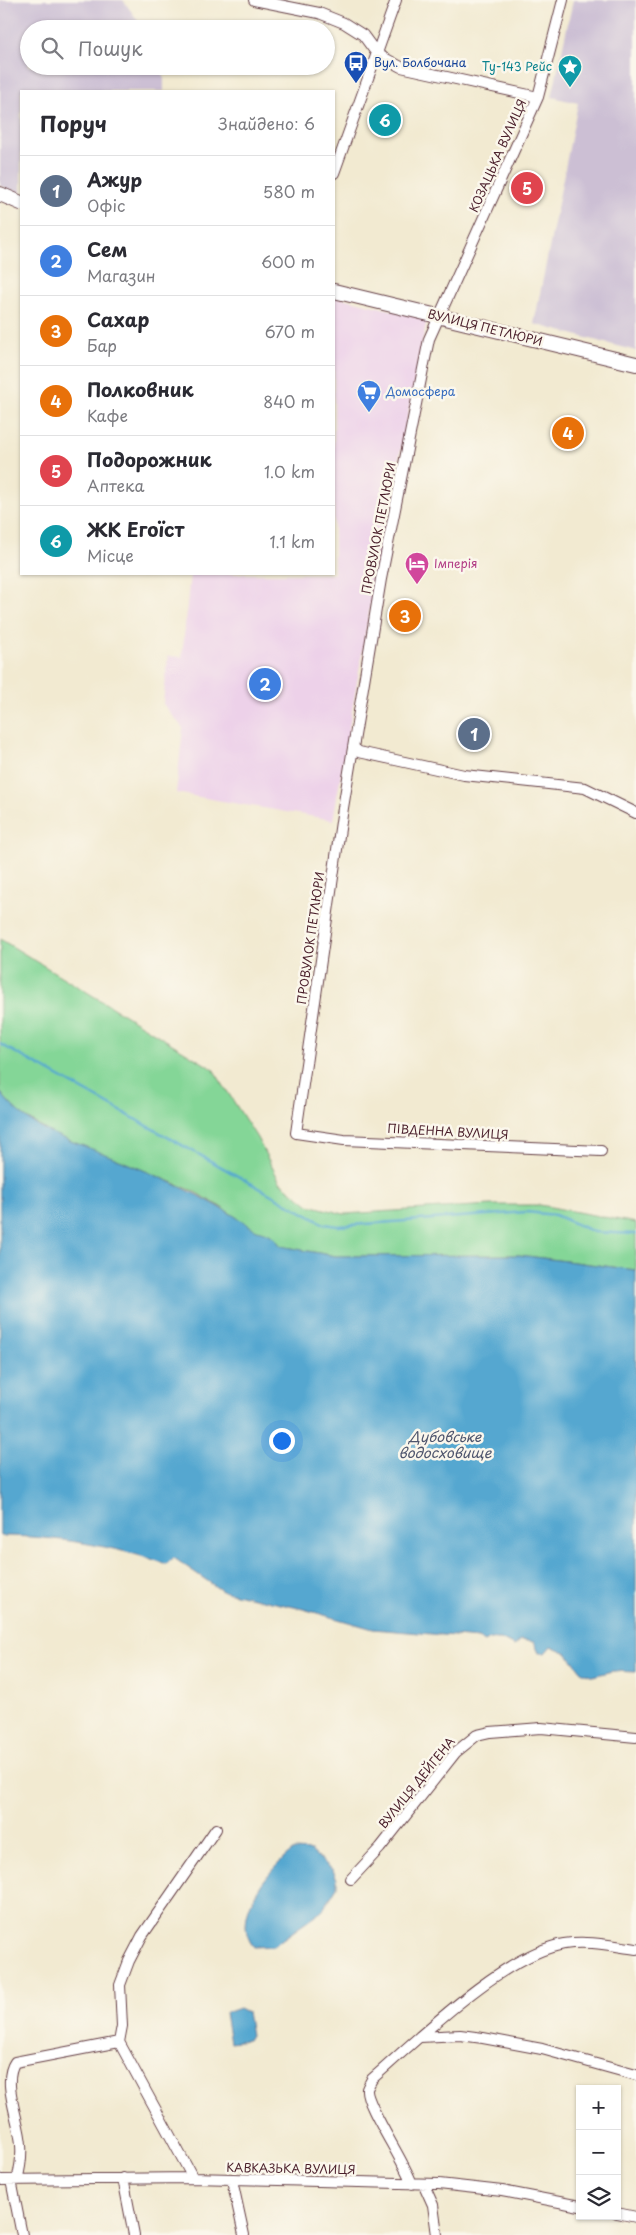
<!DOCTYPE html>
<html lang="uk">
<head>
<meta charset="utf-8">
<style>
	body { margin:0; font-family:"Playpen Sans",sans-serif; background:#f7f7f7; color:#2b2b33 }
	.controls { position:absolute; right:15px; bottom:15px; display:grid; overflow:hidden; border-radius:0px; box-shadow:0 1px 4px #0004 }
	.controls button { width:45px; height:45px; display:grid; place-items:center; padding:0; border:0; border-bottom:1px solid #e1e1e2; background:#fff; color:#2b2b33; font:25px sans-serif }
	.you { position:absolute; left:281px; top:1440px; width:18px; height:18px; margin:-12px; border:4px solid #fff; border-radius:50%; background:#1a73e8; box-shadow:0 0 0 8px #1a73e833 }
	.badge { display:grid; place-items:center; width:32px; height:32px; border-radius:50%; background:#db2777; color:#fff; font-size:16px; font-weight:700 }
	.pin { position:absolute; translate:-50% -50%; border:2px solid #fff; box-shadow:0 1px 5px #0006 }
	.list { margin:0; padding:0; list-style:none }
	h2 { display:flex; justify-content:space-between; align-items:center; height:65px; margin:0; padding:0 20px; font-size:21px }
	h2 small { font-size:16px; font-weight:400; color:#7c7c81 }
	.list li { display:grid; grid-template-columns:32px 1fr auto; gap:15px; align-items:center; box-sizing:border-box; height:70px; padding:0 20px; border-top:1px solid #e1e1e2 }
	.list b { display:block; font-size:19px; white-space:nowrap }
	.list p { margin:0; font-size:16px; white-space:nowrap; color:#7c7c81 }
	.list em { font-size:16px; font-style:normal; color:#7c7c81 }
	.icon { flex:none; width:28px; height:28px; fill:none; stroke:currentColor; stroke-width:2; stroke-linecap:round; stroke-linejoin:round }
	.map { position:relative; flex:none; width:636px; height:2235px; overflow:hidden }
	.search { position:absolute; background:#fff; box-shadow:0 1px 4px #0004; left:20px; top:20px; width:315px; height:55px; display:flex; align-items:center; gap:12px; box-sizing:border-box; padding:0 18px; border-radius:28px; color:#7c7c81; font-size:19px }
	.panel { position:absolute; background:#fff; box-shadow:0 1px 4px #0004; left:20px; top:90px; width:315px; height:485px; border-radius:0px }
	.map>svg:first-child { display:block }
</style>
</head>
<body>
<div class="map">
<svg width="636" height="2235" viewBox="0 0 636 2235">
	<rect width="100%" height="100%" fill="#fbf7ec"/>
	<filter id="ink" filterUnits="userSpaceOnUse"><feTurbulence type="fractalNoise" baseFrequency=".02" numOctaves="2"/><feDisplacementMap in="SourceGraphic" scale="10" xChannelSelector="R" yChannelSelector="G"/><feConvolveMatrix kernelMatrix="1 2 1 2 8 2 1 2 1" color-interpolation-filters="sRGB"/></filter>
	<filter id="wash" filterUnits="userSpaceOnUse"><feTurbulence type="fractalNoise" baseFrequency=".0096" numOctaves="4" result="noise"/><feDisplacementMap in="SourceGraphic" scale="20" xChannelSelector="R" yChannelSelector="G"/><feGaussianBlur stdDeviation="1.12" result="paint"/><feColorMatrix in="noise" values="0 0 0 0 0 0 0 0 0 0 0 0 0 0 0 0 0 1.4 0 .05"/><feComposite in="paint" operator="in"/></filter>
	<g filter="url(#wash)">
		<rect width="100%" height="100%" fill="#f2ead1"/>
		<path fill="#edd1e9" d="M334,296L427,319L376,573L333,820L176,793L183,728L163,704L168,656L182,657L190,574H334Z"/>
		<path fill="#ccbfd4" d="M0,0H123L144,29H29V66H160L164,79V91H21V194L0,186Z
			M573,0H636V351L534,324L578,103L552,97Z"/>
		<path fill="#84d697" stroke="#677a61" d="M0,939L213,1069L257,1138L280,1182L309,1205L344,1214L491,1205H540L636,1223V1270L519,1255L335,1256L281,1246L271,1235L255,1230L221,1207L193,1191L114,1158L52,1134L16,1111L0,1092Z"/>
		<path fill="#54a7d0" stroke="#4f637e" d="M0,1092C32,1134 71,1139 117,1159C165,1179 207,1197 250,1226C256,1231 264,1231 271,1235C275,1237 278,1243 281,1246L335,1256L519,1255L636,1270V1672L612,1671L593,1676L581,1671L567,1653L551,1646L545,1653H539L534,1642L521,1640L514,1646L501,1639H490L485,1642L478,1638L373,1629L303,1609L222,1591L174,1558L166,1564C116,1546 53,1536 0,1536Z
			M294,1850L311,1851L333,1870L337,1879V1887L322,1911L273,1946L254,1947C229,1918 269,1868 294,1850Z
			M239,2008L247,2012L251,2035L248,2040L230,2042L225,2013Z"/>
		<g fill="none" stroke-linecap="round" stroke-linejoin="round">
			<path stroke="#54a7d0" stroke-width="2.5" d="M0,1044L324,1224L338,1226L526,1212L555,1215L594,1232L636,1234"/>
		</g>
	</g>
	<g filter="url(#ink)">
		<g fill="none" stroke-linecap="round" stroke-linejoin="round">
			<defs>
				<path id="street" d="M254,0L319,13L344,23L363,35L377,54L401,67L538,97
					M563,0L538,97L429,339L381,579L343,808L296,1133L344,1140L601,1151
					M334,173L396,0
					M353,747L359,752L464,775L585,788L636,813
					M351,1879L380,1848L456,1752L477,1735L490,1732L541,1728L636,1737
					M420,2037L460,2035L483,2038L542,2049L636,2075
					M123,2178L134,2235
					M193,2178L119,2042L122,2026L120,1985L129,1961L142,1936L216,1829
					M0,2180L193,2178L439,2184L502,2191L580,2206
					M11,2180L22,2235
					M17,2180C20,2169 22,2157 21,2145C20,2121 1,2082 15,2062L119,2042
					M232,2180L244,2235
					M412,2184C405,2162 365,2104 367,2089C368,2086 371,2081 372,2079C419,2038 504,1954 564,1944C588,1940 613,1946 636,1949
					M424,2185L433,2205L437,2235
					M617,2213L636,2217"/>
				<path id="secondary" d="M0,194L21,203
					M334,291L636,364"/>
			</defs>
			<use href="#street" stroke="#633d44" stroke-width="12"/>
			<use href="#secondary" stroke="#633d44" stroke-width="16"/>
			<use href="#street" stroke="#fff" stroke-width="10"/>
			<use href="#secondary" stroke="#fff" stroke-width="14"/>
		</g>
	</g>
	<defs>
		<symbol id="bus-pin" viewBox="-11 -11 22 30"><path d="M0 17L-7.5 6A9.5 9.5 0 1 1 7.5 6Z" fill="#1a4fb4" stroke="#fbf7ec"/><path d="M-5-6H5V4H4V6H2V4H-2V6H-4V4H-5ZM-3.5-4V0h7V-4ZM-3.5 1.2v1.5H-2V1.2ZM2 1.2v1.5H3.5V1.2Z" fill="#fff"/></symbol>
		<symbol id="sight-pin" viewBox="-11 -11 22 30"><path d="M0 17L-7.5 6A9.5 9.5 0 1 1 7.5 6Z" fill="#0f9aa8" stroke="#fbf7ec"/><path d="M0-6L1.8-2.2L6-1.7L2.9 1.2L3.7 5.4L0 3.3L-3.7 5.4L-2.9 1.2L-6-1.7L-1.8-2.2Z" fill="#fff"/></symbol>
		<symbol id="supermarket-pin" viewBox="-11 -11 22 30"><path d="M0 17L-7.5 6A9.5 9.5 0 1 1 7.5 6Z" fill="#3f7fe0" stroke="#fbf7ec"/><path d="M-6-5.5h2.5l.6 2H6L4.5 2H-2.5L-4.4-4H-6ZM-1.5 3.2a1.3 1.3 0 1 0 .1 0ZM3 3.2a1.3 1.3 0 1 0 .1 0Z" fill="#fff"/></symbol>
		<symbol id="hotel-pin" viewBox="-11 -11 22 30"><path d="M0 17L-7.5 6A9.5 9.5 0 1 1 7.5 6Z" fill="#d1479c" stroke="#fbf7ec"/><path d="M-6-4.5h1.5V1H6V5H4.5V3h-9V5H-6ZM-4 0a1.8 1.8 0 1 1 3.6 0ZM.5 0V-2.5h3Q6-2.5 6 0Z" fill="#fff"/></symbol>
	</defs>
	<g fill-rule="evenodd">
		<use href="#bus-pin" x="342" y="49" width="28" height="38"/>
		<use href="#sight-pin" x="556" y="53" width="28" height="38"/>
		<use href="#supermarket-pin" x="355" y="378" width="28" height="38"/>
		<use href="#hotel-pin" x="403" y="550" width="28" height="38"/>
	</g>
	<g text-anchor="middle" stroke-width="5" stroke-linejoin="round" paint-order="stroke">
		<g font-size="12" fill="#164399" stroke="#fbf7ec" text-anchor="start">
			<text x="374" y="67">Вул. Болбочана</text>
		</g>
		<g font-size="12" fill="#0d838f" stroke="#fbf7ec" text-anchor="end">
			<text x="552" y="71">Ту-143 Рейс</text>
		</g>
		<g font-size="12" fill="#4a1f2b" stroke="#fbf7ec">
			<text transform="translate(498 156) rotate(-66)" y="4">КОЗАЦЬКА ВУЛИЦЯ</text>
			<text transform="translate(485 328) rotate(14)" y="4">ВУЛИЦЯ ПЕТЛЮРИ</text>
			<text transform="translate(379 528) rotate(-79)" y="4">ПРОВУЛОК ПЕТЛЮРИ</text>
			<text transform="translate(311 938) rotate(-82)" y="4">ПРОВУЛОК ПЕТЛЮРИ</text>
			<text transform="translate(448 1132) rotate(3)" y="4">ПІВДЕННА ВУЛИЦЯ</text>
			<text transform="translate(417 1783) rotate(-51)" y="4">ВУЛИЦЯ ДЕЙГЕНА</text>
			<text transform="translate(291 2169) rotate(1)" y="4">КАВКАЗЬКА ВУЛИЦЯ</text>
		</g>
		<g font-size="12" fill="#366cbe" stroke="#fbf7ec" text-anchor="start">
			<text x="386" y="396">Домосфера</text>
		</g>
		<g font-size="12" fill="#b23c85" stroke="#fbf7ec" text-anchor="start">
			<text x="434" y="568">Імперія</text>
		</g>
		<g font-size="14" font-style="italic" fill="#4e556d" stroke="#fbf7ec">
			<text x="445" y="1442">Дубовське<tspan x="445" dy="16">водосховище</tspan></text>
		</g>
	</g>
</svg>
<div class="controls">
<button>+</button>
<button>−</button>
<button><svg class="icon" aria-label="layers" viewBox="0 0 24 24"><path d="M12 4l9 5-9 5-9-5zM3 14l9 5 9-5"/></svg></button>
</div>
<div class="you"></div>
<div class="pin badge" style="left:474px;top:734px;background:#5c6f8a">1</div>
<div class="pin badge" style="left:265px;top:684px;background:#3f7fe0">2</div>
<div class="pin badge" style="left:405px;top:616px;background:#e8710a">3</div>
<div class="pin badge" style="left:568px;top:433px;background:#e8710a">4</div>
<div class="pin badge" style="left:527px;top:188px;background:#e0444e">5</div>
<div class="pin badge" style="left:385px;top:120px;background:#0f9aa8">6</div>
<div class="search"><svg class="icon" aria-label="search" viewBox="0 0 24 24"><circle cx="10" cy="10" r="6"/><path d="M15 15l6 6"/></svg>Пошук</div>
<section class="panel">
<h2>Поруч<small>Знайдено: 6</small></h2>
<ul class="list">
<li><span class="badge" style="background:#5c6f8a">1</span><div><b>Ажур</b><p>Офіс</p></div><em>580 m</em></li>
<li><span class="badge" style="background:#3f7fe0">2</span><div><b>Сем</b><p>Магазин</p></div><em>600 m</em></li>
<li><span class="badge" style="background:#e8710a">3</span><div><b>Сахар</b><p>Бар</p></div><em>670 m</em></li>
<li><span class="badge" style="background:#e8710a">4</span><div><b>Полковник</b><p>Кафе</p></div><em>840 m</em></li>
<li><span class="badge" style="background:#e0444e">5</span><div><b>Подорожник</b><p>Аптека</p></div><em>1.0 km</em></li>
<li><span class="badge" style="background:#0f9aa8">6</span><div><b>ЖК Егоїст</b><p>Місце</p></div><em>1.1 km</em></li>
</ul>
</section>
</div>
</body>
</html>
